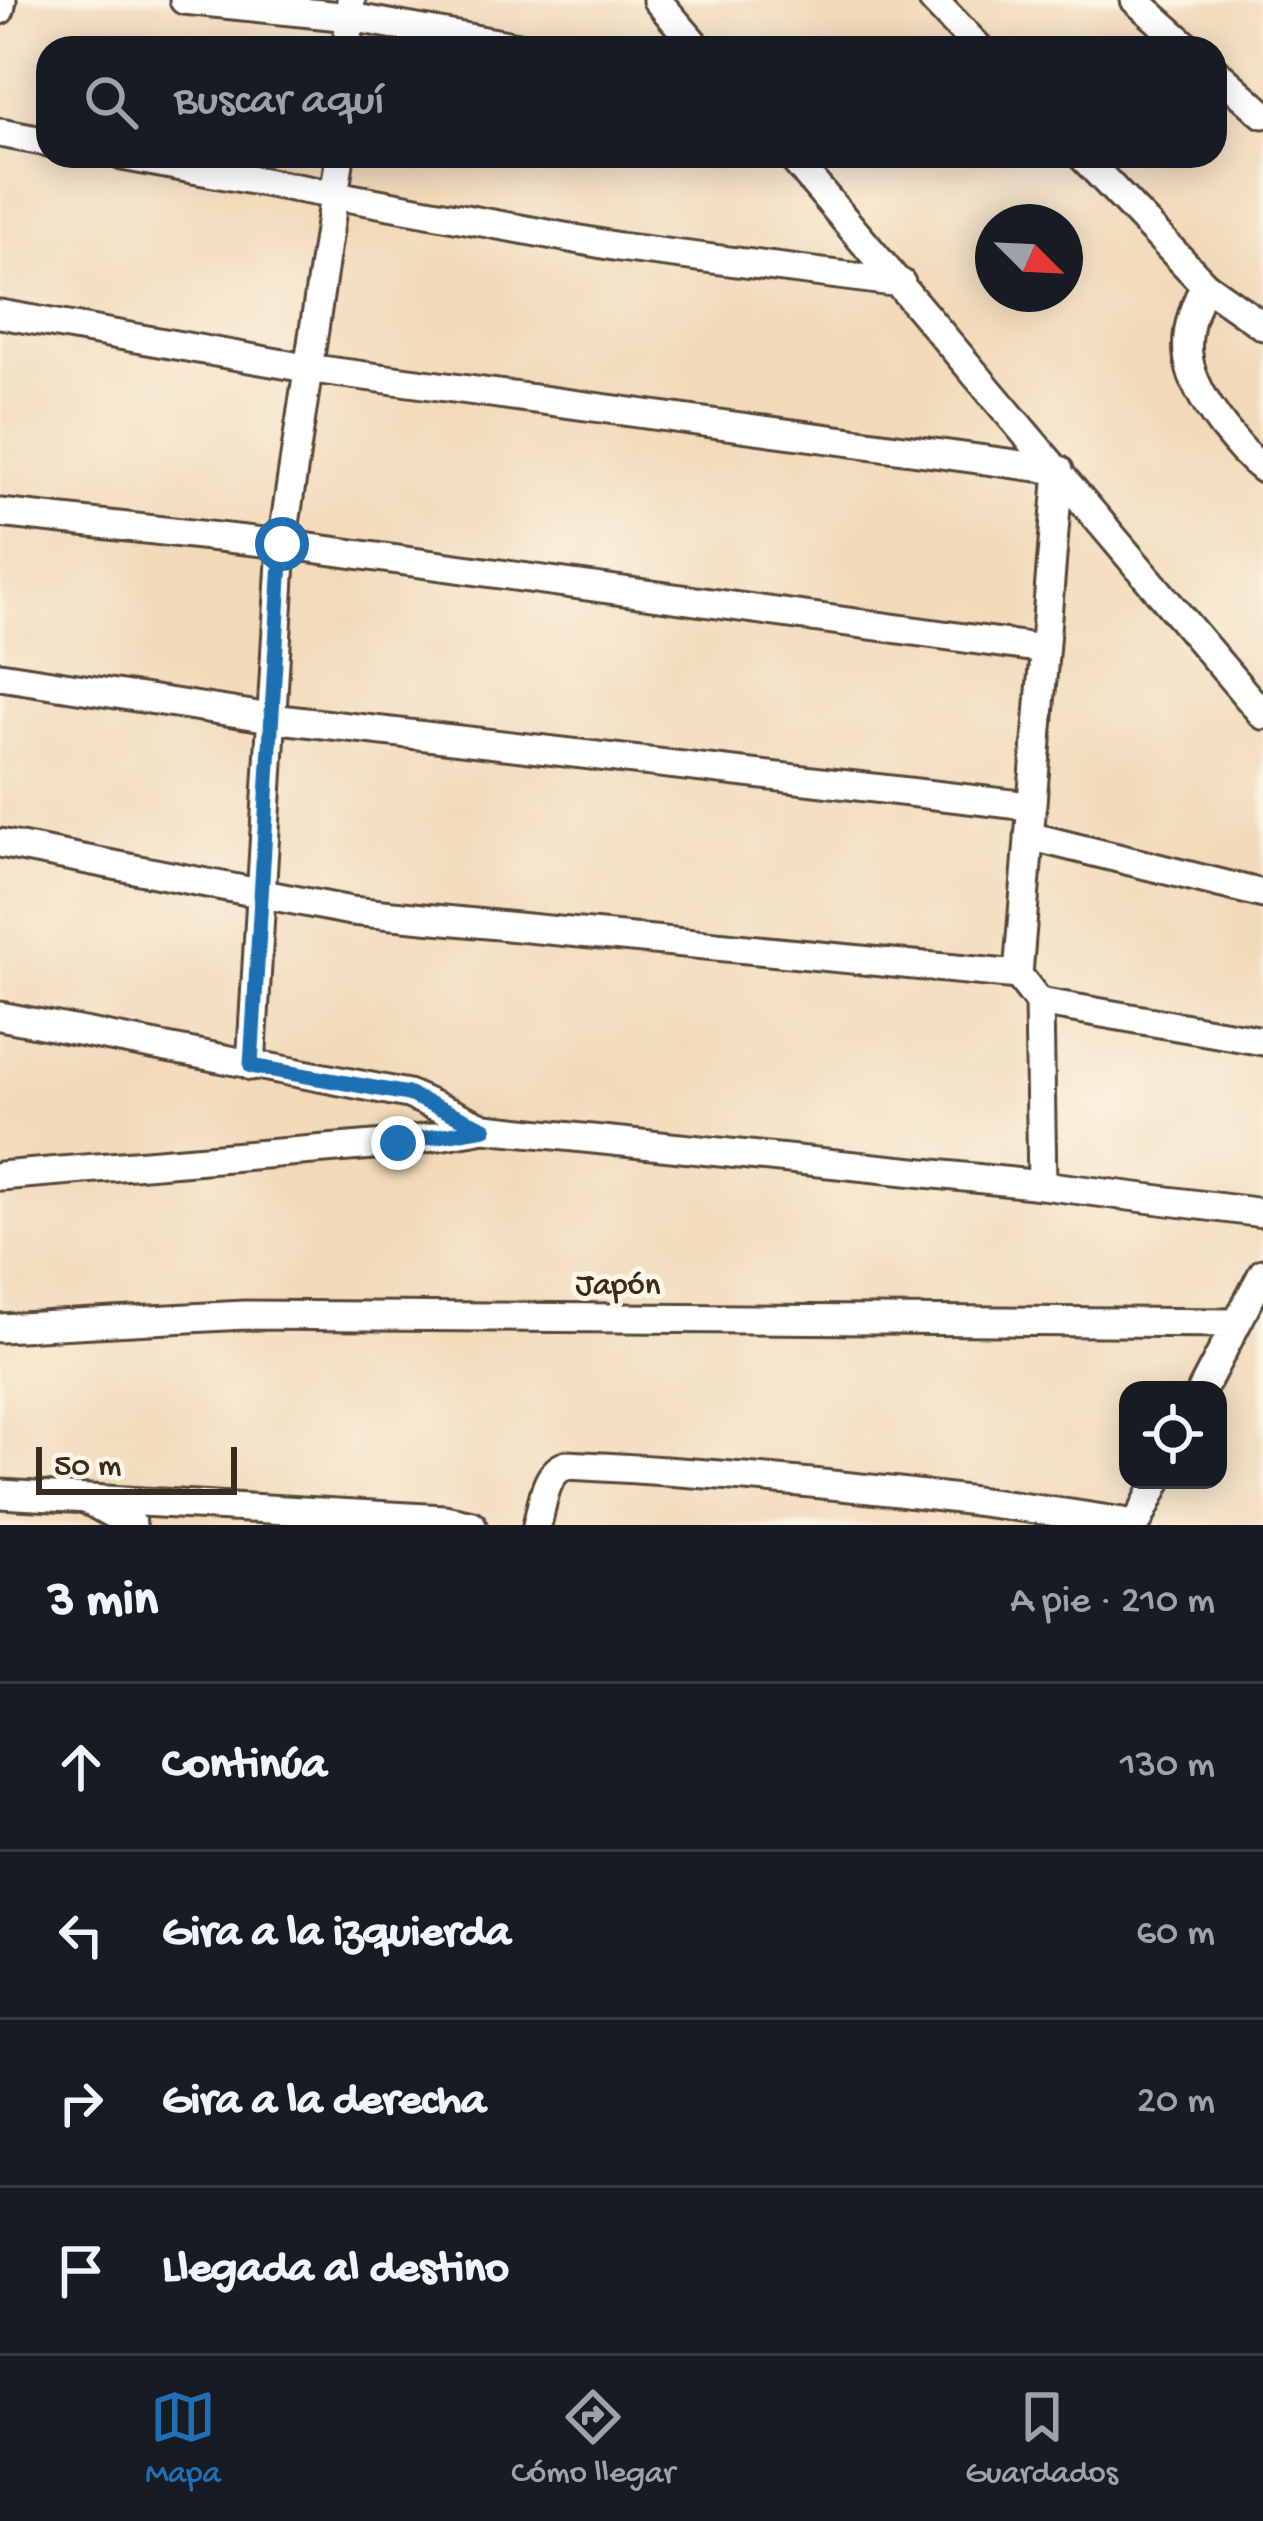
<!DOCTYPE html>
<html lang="es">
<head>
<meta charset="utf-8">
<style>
	body { margin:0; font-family:"Gochi Hand",sans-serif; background:#242831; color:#f1f3f6 }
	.controls { position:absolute; right:36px; bottom:36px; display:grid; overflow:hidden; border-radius:24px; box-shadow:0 6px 30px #0003 }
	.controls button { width:108px; height:108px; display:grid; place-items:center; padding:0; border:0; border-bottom:3px solid #363941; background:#171b24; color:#f1f3f6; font:60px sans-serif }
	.compass { position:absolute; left:975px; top:204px; width:108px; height:108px; border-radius:50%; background:#171b24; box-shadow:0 6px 30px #0003; rotate:114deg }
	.scale { position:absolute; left:36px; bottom:30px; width:201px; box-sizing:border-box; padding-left:12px; border:6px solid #3b2a1e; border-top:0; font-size:33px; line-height:42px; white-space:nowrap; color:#3b2a1e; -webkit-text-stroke:9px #fcf5e5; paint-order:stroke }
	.stop { position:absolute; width:36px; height:36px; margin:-27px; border:9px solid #1f6fb2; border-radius:50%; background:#fff }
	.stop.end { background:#1f6fb2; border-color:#fff; box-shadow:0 3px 12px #0008 }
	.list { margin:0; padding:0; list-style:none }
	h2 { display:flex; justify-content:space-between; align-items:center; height:156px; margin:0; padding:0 48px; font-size:51px }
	h2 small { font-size:39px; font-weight:400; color:#9ea1a6 }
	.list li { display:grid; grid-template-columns:78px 1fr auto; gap:36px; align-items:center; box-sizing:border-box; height:168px; padding:0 48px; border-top:3px solid #363941 }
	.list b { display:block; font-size:45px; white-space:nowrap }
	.list em { font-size:39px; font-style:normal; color:#9ea1a6 }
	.icon { flex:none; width:66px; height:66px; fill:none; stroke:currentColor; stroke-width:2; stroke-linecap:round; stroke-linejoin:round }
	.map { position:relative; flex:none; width:1263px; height:1525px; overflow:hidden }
	.search { position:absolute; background:#171b24; box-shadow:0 6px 30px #0003; left:36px; right:36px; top:36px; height:132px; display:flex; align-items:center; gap:30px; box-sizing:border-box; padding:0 42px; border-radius:36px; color:#9ea1a6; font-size:45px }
	.sheet { height:828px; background:#171b24 }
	nav { display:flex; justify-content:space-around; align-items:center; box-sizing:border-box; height:168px; border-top:3px solid #363941; background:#171b24; font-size:33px; color:#9ea1a6 }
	nav a { display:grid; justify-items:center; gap:6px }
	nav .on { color:#1f6fb2 }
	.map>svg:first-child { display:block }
</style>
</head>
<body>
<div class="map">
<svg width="1263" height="1525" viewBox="0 0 1263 1525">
	<rect width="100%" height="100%" fill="#fcf5e5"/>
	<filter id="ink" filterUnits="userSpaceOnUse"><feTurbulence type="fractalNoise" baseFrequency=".00833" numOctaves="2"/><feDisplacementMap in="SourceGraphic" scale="24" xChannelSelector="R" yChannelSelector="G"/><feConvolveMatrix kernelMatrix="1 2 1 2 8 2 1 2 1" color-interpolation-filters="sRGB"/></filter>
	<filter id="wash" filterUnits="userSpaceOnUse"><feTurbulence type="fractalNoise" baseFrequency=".004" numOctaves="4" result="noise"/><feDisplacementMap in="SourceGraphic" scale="48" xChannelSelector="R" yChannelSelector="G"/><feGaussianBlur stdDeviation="2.7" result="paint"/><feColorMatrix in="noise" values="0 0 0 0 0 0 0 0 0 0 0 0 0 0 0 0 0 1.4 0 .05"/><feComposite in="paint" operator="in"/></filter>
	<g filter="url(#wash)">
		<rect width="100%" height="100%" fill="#f1daba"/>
	</g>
	<g filter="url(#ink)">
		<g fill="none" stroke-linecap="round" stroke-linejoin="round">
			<defs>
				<path id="minor" d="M184,0L350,17L524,48
					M657,0L698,48
					M933,0L979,48
					M1135,0L1189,48
					M0,10L2,0
					M347,48L351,0
					M1215,71L1263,114
					M0,133L48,142
					M122,156L619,247L901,283
					M791,156L1263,715
					M1082,156L1205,285L1263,326
					M1205,285C1175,342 1185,377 1223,427C1236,443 1247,457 1263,469
					M0,314L306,368L1059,470L1018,975L1039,1002L1042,1185
					M0,513L282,544L1044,649
					M0,676L271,718L1029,806
					M1029,836L1263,894
					M0,843L351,911L1018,975
					M1039,1002L1263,1041
					M0,1016L408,1094L485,1128L1042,1185L1263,1213
					M251,1066L282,544L340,156
					M0,1176L398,1143L485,1128
					M0,1328L245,1315L1235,1323
					M1202,1390L1263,1273
					M0,1494L444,1519L472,1525
					M89,1501L132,1525
					M537,1525C543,1504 544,1472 567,1465C758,1475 947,1494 1136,1524
					M1136,1525L1158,1480"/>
			</defs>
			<use href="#minor" stroke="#564435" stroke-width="33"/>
			<use href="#minor" stroke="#fff" stroke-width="27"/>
		</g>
	</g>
	<g fill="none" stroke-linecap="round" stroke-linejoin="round" filter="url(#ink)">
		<path stroke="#1f6fb2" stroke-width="15" d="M282,544L251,1066L408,1094L485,1128L398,1143"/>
	</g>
	<g text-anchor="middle" stroke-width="10" stroke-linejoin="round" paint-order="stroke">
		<g font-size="33" fill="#3b2a1e" stroke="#fcf5e5">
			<text x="618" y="1293">Japón</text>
		</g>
	</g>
</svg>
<div class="controls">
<button><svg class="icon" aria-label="locate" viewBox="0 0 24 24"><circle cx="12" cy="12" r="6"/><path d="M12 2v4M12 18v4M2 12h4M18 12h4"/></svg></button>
</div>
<svg class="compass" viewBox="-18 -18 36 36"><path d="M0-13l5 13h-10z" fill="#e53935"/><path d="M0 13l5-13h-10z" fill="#9ea1a6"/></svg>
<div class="scale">50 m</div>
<div class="stop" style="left:282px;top:544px"></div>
<div class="stop end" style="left:398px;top:1143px"></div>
<div class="search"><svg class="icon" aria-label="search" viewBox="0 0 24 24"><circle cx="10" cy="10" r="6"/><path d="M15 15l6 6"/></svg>Buscar aquí</div>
</div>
<section class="sheet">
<h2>3 min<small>A pie · 210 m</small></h2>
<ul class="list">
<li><svg class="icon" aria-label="ahead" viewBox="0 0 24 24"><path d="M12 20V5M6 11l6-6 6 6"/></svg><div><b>Continúa</b></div><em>130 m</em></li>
<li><svg class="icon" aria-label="left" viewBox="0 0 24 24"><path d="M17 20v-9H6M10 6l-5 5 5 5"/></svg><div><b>Gira a la izquierda</b></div><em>60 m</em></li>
<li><svg class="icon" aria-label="right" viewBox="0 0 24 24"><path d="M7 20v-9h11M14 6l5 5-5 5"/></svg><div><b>Gira a la derecha</b></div><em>20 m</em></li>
<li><svg class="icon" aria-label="arrive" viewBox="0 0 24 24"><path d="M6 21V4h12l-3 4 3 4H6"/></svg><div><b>Llegada al destino</b></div></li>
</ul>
</section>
<nav>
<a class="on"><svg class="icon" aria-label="map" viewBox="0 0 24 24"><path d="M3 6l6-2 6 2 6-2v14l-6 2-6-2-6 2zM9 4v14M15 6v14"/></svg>Mapa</a>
<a><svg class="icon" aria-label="directions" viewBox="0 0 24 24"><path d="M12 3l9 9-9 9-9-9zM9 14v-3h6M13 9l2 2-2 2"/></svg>Cómo llegar</a>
<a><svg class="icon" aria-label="saved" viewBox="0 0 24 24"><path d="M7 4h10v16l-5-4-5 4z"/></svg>Guardados</a>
</nav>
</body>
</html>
